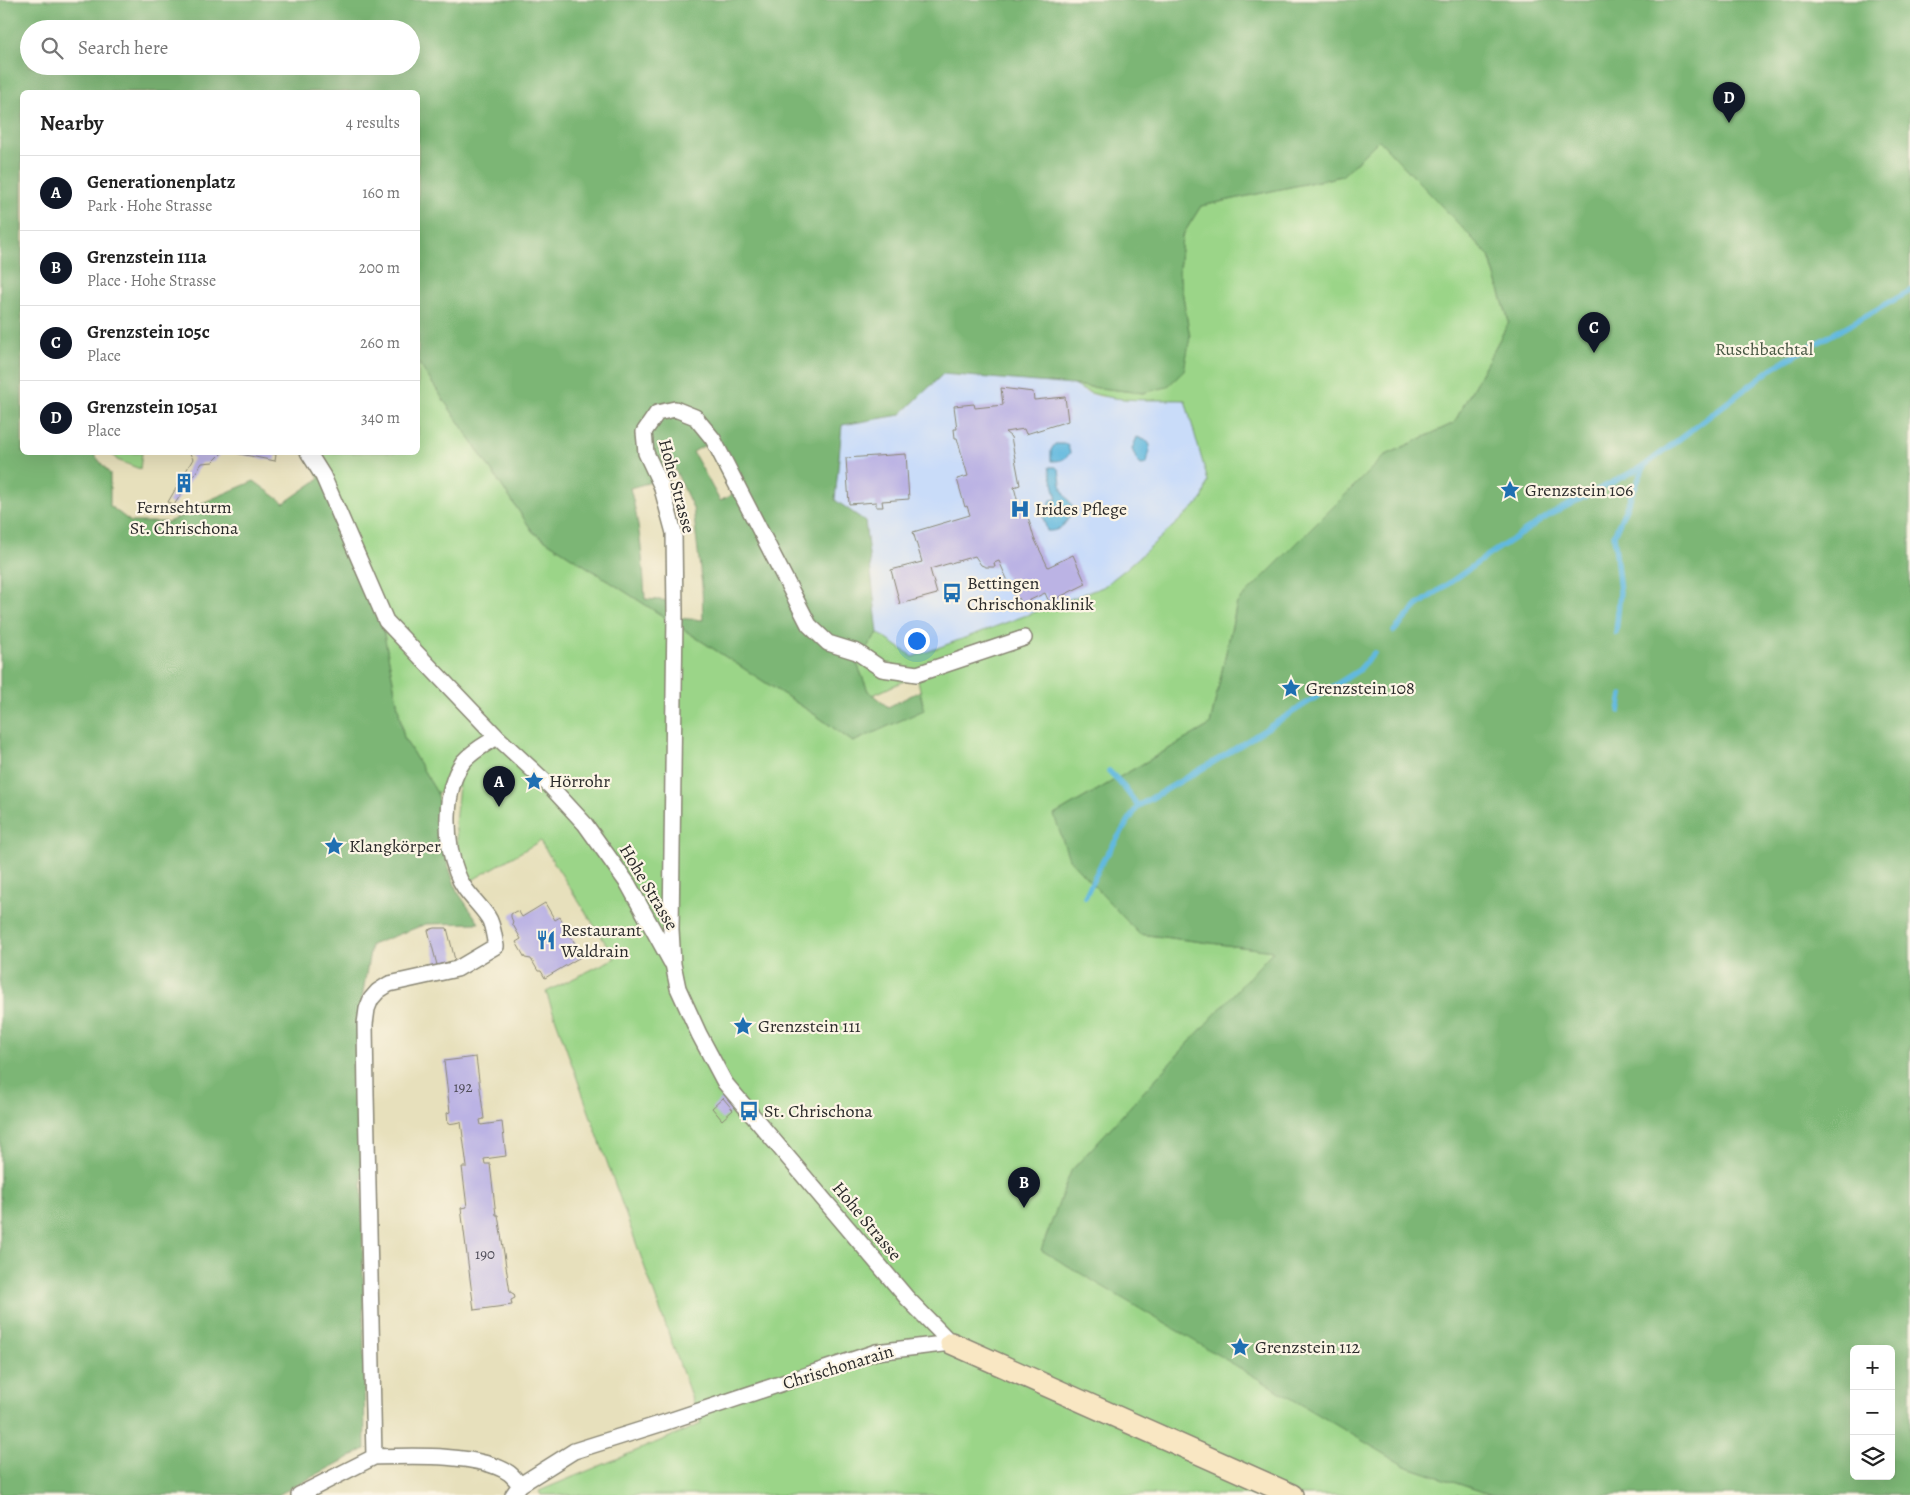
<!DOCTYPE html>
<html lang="en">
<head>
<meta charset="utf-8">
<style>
	body { margin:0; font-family:Alegreya,serif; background:#f2f2f2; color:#222 }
	.controls { position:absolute; right:15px; bottom:15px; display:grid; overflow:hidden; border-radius:8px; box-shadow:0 5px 20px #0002 }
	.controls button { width:45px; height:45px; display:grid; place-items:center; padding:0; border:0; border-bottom:1px solid #e0e0e0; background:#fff; color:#222; font:25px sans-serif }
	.you { position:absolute; left:916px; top:640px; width:18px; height:18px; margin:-12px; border:4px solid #fff; border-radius:50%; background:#1a73e8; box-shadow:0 0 0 8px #1a73e833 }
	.badge { display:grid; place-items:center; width:32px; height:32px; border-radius:50%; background:#111827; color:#fff; font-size:16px; font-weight:700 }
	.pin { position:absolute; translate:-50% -41px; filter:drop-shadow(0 1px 2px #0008) }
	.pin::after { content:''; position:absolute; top:26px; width:18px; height:15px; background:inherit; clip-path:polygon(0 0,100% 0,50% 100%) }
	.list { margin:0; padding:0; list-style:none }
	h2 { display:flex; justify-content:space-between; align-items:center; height:65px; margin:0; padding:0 20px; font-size:21px }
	h2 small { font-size:16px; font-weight:400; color:#767676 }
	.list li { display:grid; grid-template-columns:32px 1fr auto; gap:15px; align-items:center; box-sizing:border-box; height:75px; padding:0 20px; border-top:1px solid #e0e0e0 }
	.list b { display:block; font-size:19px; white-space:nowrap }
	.list p { margin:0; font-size:16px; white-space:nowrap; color:#767676 }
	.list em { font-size:16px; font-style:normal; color:#767676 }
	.icon { flex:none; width:28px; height:28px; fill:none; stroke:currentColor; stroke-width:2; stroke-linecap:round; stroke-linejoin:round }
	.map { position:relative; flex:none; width:1910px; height:1495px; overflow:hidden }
	.search { position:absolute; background:#fff; box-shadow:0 5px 20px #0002; left:20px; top:20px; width:400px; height:55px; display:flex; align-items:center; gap:12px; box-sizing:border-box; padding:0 18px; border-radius:28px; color:#767676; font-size:19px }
	.panel { position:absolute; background:#fff; box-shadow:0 5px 20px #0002; left:20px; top:90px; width:400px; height:365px; border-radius:8px }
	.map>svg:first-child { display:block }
</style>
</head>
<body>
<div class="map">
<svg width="1910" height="1495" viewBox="0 0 1910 1495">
	<rect width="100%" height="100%" fill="#fcf5e5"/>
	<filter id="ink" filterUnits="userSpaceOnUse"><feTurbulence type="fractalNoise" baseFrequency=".02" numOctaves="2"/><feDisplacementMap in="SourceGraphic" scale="10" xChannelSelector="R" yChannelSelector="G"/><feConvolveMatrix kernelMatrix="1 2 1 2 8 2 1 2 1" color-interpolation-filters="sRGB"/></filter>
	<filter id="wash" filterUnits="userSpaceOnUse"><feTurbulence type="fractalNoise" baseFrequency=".0096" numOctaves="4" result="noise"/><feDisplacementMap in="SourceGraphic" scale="20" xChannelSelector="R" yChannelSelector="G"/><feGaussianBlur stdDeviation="1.12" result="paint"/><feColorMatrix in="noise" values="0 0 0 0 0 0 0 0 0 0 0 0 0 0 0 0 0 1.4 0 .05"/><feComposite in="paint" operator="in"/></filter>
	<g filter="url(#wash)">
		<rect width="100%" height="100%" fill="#e7e0bc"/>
		<path fill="#c9dcf9" d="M943,374L1073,385L1085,392L1101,397L1185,400L1208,481L1203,500L1127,568L1103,587L913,657L878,633L865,521L835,500L842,425L900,415Z"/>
		<path fill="#9bd588" stroke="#63805a" d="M1379,139L1489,256L1509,322L1454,423L1384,456L1237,603L1210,725L1054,815L1139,934L1274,951L1071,1171L1405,1466L1492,1495H541L539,1491L701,1424L546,992L615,958L540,841L469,882L459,853L455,823L459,786L437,793L404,738L383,629L308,453L418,452V362L533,532L817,716L853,742L924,709L917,675L873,695L868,691L856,661L878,633L913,657L1103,587L1127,568L1202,500L1208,481L1185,400C1149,399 1105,404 1073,385L1143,393L1190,337L1179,273L1182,236L1201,206L1342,176Z
			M111,453H142L140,469L117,460Z"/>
		<path fill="#7cb674" stroke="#547050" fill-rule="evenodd" d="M0,0H1910V1495H1492L1405,1466L1041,1250L1071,1171L1273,951L1139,934L1069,859L1054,815L1210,725L1237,603L1384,456L1454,423L1509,322L1489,256L1379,140L1342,176L1201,206L1182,236L1179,273L1190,337L1184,371L1167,387L1143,393L1073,385L943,374L900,415L842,425L835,500L865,521L878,633L856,661L868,691L888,707L920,691L924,710L853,742L817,716L533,532L418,362V92H22V452L93,453L110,474V506L131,522H168L199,509L200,504L254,481L284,503L323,476L383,629L404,738L437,793L446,858L457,891L479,923L426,924L371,945L360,1010L365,1449L278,1495H0ZM29,29H411V66H29ZM707,444L733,494L720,501L693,452ZM673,465L693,508L702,586L703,620L675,618L674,601L645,599C643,561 640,525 630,488L655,481L652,472ZM1854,1349H1891V1476H1854Z"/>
		<path fill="#62b9df" stroke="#467285" d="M1137,437L1147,441L1150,445L1147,464L1141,465L1137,461L1132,449Z
			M1055,444H1065L1068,446L1070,453C1065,460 1060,461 1051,461V450Z
			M1049,467H1056L1059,470L1062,490L1072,506C1070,520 1062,532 1047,531L1042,513L1045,511L1051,500L1057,499Z"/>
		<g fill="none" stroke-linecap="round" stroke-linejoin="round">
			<path stroke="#62b9df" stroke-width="5.5" d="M1394,631L1417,606L1490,554L1551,514L1644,466L1774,367L1910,291
				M1616,633L1620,592L1614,535L1644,467
				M1619,711L1622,695
				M1109,771L1120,782L1138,806
				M1085,897L1101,864L1138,806L1217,760L1359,670L1374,653"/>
		</g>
		<g id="blocks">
			<path fill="#bbb3e4" d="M1001,388L1033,392L1034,400L1065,397L1068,421L1026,434L1024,429L1005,432L1011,437L1020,485L1014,487L1019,507L1025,506L1034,538L1048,567L1073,555L1086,584L1049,602L1045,593L1022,604L1019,598L1016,599L999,561L994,563L995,567H986L981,565L975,556L930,569L937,594L900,604L891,570L922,562L913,532L970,515L967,506L965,507L957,479L968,476L957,438H955L954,429H957L954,406L974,404L975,408L1003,405Z
				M189,452H223L213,462L202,463L174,505L168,502L193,459Z
				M230,452H268L276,455L275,461Z
				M906,454L909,499L882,501L883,507H876V502L849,504L846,458Z
				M545,903L555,920L560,917L582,956L545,978L541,971H538L531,959L525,958L516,942L521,939L512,923L513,922L511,917V914L516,911L519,912L522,917Z
				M435,928H447L455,960L437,965L428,930Z
				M476,1057L484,1119L480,1120L481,1125L502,1122L506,1156L484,1159L485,1164H490L496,1215H498L510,1292L514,1294L515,1298L511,1300L512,1305L474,1310L461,1208L467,1207L462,1167H467L461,1122L448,1124L447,1113L450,1112L444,1061Z
				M723,1098L733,1110L722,1120L712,1108Z"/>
		</g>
	</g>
	<g filter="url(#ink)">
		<use href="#blocks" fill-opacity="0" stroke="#898674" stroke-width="1"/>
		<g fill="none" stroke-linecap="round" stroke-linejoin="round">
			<defs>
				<path id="street" d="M308,452L323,476L386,621L497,737L550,786L585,824L628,884L671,962
					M951,1343L907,1298L725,1083L699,1034L678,988L673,964L671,930L675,614L674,533L661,485L646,453L644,432L657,413L675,409L695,417L713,439L809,625L828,643L857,652L882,669L917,674L1024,638
					M374,1457C410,1456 479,1453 509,1473C513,1476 517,1481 520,1485
					M299,1495L374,1457L366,1095L365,1024L367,1009L371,999L378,991L389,984L457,969L496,946C494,937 493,924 488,917C478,902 463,891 457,873C445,842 443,790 463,762C472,751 486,744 497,737
					M513,1495L520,1485L574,1451L663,1423L876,1352L951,1343"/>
				<path id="secondary" d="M951,1343L1292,1495"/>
			</defs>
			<use href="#street" stroke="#898674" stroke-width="18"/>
			<use href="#secondary" stroke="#898674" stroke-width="24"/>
			<use href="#street" stroke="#fff" stroke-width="15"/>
			<use href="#secondary" stroke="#f9e7c3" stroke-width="21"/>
		</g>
	</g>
	<defs>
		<symbol id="building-bare" viewBox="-9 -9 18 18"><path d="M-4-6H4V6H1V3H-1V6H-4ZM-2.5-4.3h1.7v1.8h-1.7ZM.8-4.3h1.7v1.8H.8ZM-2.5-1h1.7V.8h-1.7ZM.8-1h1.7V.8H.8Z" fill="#1f6fb2" stroke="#fcf5e5" stroke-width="2.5" paint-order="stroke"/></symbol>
		<symbol id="sight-bare" viewBox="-9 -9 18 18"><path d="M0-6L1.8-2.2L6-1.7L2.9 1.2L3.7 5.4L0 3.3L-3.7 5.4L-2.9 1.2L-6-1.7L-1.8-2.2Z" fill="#1f6fb2" stroke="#fcf5e5" stroke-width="2.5" paint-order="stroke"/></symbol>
		<symbol id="hospital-bare" viewBox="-9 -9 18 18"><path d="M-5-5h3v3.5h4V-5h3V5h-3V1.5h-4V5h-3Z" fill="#1f6fb2" stroke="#fcf5e5" stroke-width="2.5" paint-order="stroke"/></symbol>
		<symbol id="bus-bare" viewBox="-9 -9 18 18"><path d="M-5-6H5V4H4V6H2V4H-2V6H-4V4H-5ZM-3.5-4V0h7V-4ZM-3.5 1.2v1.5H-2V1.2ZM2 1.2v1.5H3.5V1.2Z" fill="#1f6fb2" stroke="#fcf5e5" stroke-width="2.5" paint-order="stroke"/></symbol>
		<symbol id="restaurant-bare" viewBox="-9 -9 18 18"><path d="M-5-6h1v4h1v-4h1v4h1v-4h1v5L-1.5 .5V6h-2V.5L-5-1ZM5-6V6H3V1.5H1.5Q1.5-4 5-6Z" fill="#1f6fb2" stroke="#fcf5e5" stroke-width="2.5" paint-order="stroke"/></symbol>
	</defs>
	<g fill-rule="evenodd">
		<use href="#building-bare" x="170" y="469" width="28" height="28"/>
		<use href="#sight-bare" x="1496" y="476" width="28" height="28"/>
		<use href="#hospital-bare" x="1006" y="495" width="28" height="28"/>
		<use href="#bus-bare" x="938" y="579" width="28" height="28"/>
		<use href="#sight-bare" x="1277" y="674" width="28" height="28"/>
		<use href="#sight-bare" x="520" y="767" width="28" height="28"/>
		<use href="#sight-bare" x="320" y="832" width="28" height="28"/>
		<use href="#restaurant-bare" x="532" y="926" width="28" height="28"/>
		<use href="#sight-bare" x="729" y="1012" width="28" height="28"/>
		<use href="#bus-bare" x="735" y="1097" width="28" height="28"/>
		<use href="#sight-bare" x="1226" y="1333" width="28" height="28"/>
	</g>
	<g text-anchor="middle" stroke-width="4.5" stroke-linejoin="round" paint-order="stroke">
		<g font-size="15" fill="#4f4d59">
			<text x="463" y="1092">192</text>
			<text x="485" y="1259">190</text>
		</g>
		<g font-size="18" fill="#475642" stroke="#fcf5e5">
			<text x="1764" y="355">Ruschbachtal</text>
		</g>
		<g font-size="18" fill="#2b2b2b" stroke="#fcf5e5">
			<text transform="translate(677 486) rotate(75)" y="6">Hohe Strasse</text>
			<text transform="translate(649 887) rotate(59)" y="6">Hohe Strasse</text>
			<text transform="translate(867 1221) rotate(50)" y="6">Hohe Strasse</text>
			<text transform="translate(838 1367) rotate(-17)" y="6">Chrischonarain</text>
		</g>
		<g font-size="18" fill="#2b2b2b" stroke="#fcf5e5" text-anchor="start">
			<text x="1525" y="496">Grenzstein 106</text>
			<text x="184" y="513" text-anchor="middle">Fernsehturm<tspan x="184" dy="21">St. Chrischona</tspan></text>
			<text x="1035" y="515">Irides Pflege</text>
			<text x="967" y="589">Bettingen<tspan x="967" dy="21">Chrischonaklinik</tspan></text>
			<text x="1306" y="694">Grenzstein 108</text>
			<text x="549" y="787">Hörrohr</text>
			<text x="349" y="852">Klangkörper</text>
			<text x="561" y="936">Restaurant<tspan x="561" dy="21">Waldrain</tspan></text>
			<text x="758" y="1032">Grenzstein 111</text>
			<text x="764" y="1117">St. Chrischona</text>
			<text x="1255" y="1353">Grenzstein 112</text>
		</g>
	</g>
</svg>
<div class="controls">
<button>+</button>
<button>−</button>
<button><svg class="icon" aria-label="layers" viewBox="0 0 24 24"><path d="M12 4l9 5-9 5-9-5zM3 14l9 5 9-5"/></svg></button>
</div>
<div class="you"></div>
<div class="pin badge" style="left:499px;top:807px">A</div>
<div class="pin badge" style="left:1024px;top:1208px">B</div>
<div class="pin badge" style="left:1594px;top:353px">C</div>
<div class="pin badge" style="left:1729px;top:123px">D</div>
<div class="search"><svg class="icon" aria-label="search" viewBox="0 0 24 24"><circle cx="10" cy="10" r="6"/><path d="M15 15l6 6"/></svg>Search here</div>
<section class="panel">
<h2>Nearby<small>4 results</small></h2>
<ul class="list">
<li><span class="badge">A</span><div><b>Generationenplatz</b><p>Park · Hohe Strasse</p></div><em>160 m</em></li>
<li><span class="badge">B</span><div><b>Grenzstein 111a</b><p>Place · Hohe Strasse</p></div><em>200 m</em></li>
<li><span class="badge">C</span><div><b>Grenzstein 105c</b><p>Place</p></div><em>260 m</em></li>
<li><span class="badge">D</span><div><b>Grenzstein 105a1</b><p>Place</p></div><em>340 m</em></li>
</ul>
</section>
</div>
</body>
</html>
